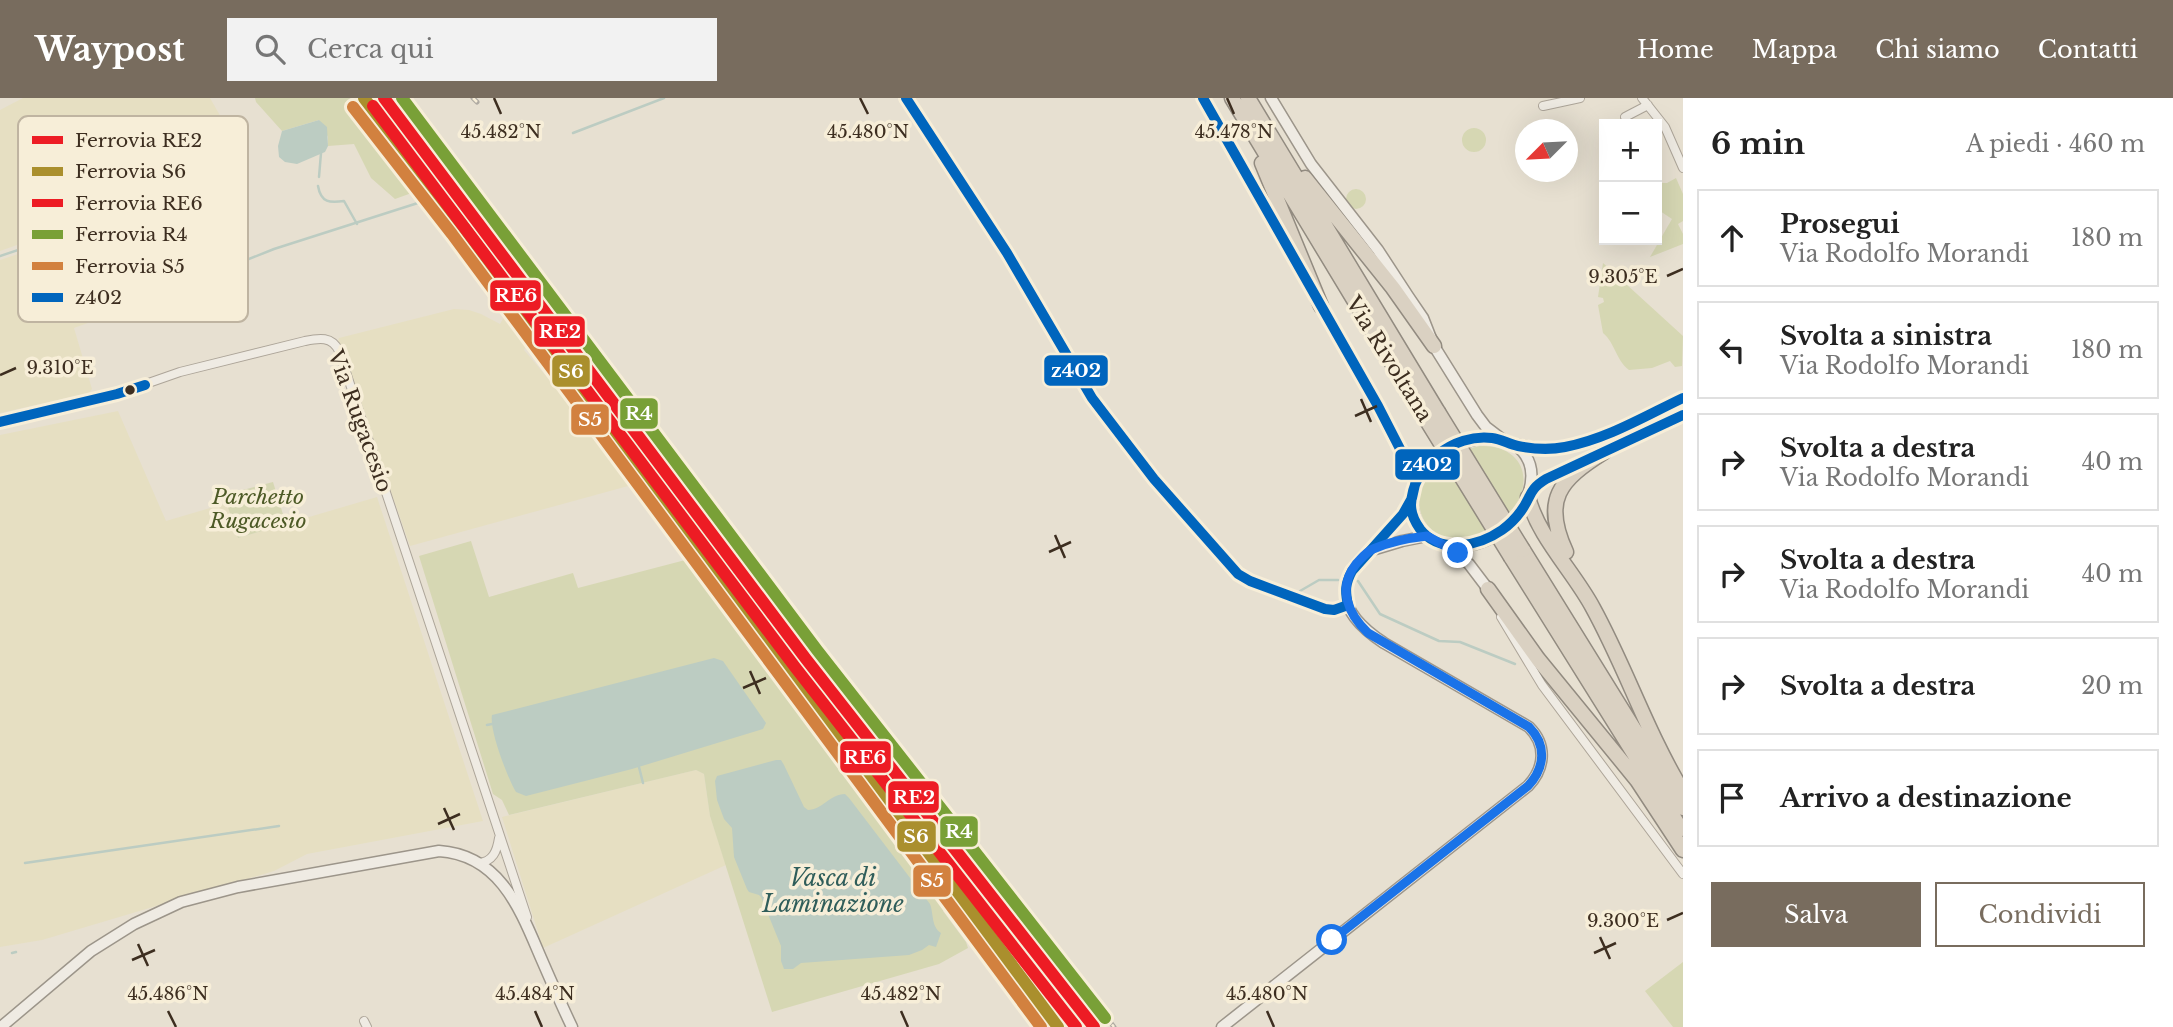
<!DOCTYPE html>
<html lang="it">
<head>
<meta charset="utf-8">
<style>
	body { margin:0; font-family:"Libre Baskerville",serif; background:#f2f2f2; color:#222 }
	.controls { position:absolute; right:21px; top:21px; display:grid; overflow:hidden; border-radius:0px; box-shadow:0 7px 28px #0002 }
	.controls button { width:63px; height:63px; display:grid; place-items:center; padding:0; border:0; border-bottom:2px solid #e0e0e0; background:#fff; color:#222; font:35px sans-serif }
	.compass { position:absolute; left:1515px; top:21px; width:63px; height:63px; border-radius:50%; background:#fff; box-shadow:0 7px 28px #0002; rotate:246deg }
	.stop { position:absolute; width:21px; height:21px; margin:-16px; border:5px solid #1a73e8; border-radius:50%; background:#fff }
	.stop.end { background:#1a73e8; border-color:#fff; box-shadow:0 2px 7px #0008 }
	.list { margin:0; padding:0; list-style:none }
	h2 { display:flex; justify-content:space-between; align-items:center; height:91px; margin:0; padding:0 28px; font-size:30px }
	h2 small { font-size:23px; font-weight:400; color:#767676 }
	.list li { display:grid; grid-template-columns:46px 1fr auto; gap:21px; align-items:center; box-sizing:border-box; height:98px; margin:0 14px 14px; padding:0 14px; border:2px solid #e0e0e0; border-radius:0px }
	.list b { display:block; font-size:26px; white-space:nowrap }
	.list p { margin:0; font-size:23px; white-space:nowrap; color:#767676 }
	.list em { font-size:23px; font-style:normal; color:#767676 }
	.actions { display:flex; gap:14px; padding:21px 28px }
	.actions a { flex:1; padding:16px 0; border:2px solid #786c5e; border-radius:0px; text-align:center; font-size:24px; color:#786c5e }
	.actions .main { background:#786c5e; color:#fff }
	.icon { flex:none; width:38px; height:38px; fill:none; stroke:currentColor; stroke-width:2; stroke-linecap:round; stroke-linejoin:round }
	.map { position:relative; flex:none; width:1683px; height:929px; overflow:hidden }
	header { display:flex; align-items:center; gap:42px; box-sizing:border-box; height:98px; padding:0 35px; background:#786c5e; color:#fff }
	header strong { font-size:33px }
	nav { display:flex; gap:38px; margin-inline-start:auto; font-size:24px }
	.search { width:490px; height:63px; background:#f2f2f2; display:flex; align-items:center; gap:18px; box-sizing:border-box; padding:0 24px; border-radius:0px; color:#767676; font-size:26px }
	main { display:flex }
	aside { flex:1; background:#fff }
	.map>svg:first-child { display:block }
</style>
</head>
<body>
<header>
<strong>Waypost</strong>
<div class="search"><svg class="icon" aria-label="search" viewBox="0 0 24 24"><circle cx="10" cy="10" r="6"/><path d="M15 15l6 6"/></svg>Cerca qui</div>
<nav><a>Home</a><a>Mappa</a><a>Chi siamo</a><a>Contatti</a></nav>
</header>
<main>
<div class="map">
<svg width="1683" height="929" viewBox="0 0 1683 929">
	<rect width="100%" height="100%" fill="#e7e0d1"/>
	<path fill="#e6dfc2" d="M23,0H210L238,49L163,76L170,93L0,153V12Z
		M154,106L161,109L168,138L177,159L183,171L193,182L189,188L74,230L92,291L89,295L0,315V162L69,139Z
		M511,207L532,234L524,252L568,304L579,303L639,385L410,448L338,243L339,240L454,211L469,212L481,216L500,226Z
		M118,313L166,423L227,405L238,440L377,399L483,723L307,756L274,773L42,842L0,849V337Z
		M696,672L704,676L710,718L726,767L543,850L502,719Z"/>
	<path fill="#d6d7b3" d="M255,0H350L420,92L395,101L371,80L354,46L328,48V39L319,22L282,33L256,4Z
		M1462 42a12 12 0 1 1 24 0a12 12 0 1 1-24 0Z
		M1676,80L1683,96V123L1678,126L1683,136V146L1650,159L1672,121L1657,111V85H1667Z
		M1346 101a10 10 0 1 1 20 0a10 10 0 1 1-20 0Z
		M1603,165L1683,238L1682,268L1675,269L1670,263L1652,270L1629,272C1616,262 1615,245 1603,235L1598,207L1604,204L1603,200L1598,199Z
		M1480,348C1514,346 1534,372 1518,403C1507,426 1471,446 1446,439C1415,431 1411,391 1433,370C1445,358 1463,352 1480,348Z
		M273,384L286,426L238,440L224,397Z
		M471,443L489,499L573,475L578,490L693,460L949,808L943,813L966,844L968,850L939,866L772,914L710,718L704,676L696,672L509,717L502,702L493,696L419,458Z
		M974,832L1045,929H1034L969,840Z
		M1683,864V929H1673L1645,893Z"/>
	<path fill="#bcccc2" d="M319,22L327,29L328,48L325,54L297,66L285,64L279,59L278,48L282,33Z
		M714,560L723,563L766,625L763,631L632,671L526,698L516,694C508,681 489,632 492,617Z
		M776,662H781L784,667L804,709L808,712C822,712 830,696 845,696L849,700L930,806C934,817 931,828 941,835L936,849L929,847L922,852L909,857L801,865L793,871H784L781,863V848L761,799L759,797L749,794L747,791L734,759L732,730L724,721L717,702L715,683L717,678Z"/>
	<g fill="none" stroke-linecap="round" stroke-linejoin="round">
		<path stroke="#bcccc2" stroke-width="2.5" d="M573,35L664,0
			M319,79L321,55
			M318,88C321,105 330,105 344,103L357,126
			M0,158L66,136L154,101H161C181,120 172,173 204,179L274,151L421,104
			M1358,483L1380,516L1439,543L1460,544L1515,566
			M1300,493L1319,482H1338
			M487,627L492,626
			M639,669L643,685
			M25,765L279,728
			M12,855L16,854"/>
		<defs>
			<path id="street" d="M906,0L1007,155L1092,300L1154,381L1227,465C1253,490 1292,499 1325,511L1334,512L1348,507
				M1642,0L1665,29L1683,70
				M1543,8L1580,0
				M1625,19L1648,7
				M0,324L117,296L180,274L305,243C319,240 332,238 339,253L527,819
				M1501,519L1542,587L1683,776
				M478,765C493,764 497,753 499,740
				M364,923L367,929"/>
			<path id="secondary" d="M1203,0L1297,165
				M1271,0L1311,66L1378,152L1408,198L1423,220L1434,248L1477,317L1486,329L1503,342
				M1318,203L1378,308L1416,382
				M1484,340C1569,340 1527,451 1456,448C1415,446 1399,401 1423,370C1437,352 1462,343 1484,340Z
				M1514,346C1528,349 1543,352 1557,350C1599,345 1645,317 1683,300
				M1600,356L1683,317
				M1530,394L1549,379L1585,362
				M1447,448L1469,466L1488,491
				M1372,452L1402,443L1427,438
				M1,929L91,853L134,826L181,804L238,789L439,753C500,757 520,811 541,860C551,883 561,906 572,929
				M1222,929L1528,688C1545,670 1547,647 1529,629L1384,545C1296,487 1383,455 1412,400"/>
			<path id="highway" d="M1232,0L1426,321
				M1248,0L1438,314
				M1262,65L1321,208
				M1305,80L1393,190L1434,248
				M1528,399C1538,439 1574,474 1593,510C1626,570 1647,635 1683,694
				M1523,452L1683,710
				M1566,454C1542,402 1559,382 1604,354
				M1511,459L1681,731
				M1488,491L1538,561L1637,682L1683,752"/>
		</defs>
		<use href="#street" stroke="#ada599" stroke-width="10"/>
		<use href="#secondary" stroke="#9c958a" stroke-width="13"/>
		<use href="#highway" stroke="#928b80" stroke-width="17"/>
		<use href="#street" stroke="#efebe3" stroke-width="8"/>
		<use href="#secondary" stroke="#efebe3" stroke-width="10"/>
		<use href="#highway" stroke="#dad1c2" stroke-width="14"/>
		<defs>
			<path id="rail" d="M401,0L490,114L737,447L1114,929
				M473,0L477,4"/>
		</defs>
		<use href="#rail" stroke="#afaaa2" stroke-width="5"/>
		<use href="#rail" stroke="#f7eed8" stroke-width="2.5" stroke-dasharray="8" stroke-linecap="butt"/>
		<defs>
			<path id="highway-bridge" d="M1438,314L1523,452
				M1426,321L1511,459"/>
		</defs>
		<use href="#highway-bridge" stroke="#928b80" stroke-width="17" stroke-linecap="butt"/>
		<use href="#highway-bridge" stroke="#dad1c2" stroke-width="14"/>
		<defs>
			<path id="bus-1" d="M906,0L1007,155L1092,300L1154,381L1238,476L1250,483L1325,511L1334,512L1348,507C1345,493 1345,486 1352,473L1403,416L1412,400L1416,382L1378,308L1203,0
				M1683,300C1645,318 1607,341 1565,349C1550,352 1533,351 1518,348C1509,346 1501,341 1492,340C1454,335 1412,367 1411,407C1411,416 1415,424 1420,431C1440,457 1479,448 1502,432C1509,427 1516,420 1521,413C1532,398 1528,392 1546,381L1683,317
				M0,324L117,296L145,287"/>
		</defs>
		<use href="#bus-1" stroke="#f7eed8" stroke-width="16"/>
		<use href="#bus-1" stroke="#0065bd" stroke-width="10"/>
		<defs>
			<path id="rail-1" d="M384,0L806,561L1094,929"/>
			<path id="rail-2" d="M364,0L463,128L1058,929"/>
			<path id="rail-3" d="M373,8L795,569L1076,929"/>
			<path id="rail-4" d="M402,0L817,552L1105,920"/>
			<path id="rail-5" d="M353,9L452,136L1041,929"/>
		</defs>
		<use href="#rail-1" stroke="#f7eed8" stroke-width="18"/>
		<use href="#rail-2" stroke="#f7eed8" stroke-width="18"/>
		<use href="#rail-3" stroke="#f7eed8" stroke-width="18"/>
		<use href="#rail-4" stroke="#f7eed8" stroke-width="18"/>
		<use href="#rail-5" stroke="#f7eed8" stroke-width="18"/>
		<use href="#rail-1" stroke="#ed1c24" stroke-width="12"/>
		<use href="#rail-2" stroke="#aa8f2d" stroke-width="12"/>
		<use href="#rail-3" stroke="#ed1c24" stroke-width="12"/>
		<use href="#rail-4" stroke="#79a037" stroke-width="12"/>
		<use href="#rail-5" stroke="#d2813f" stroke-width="12"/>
	</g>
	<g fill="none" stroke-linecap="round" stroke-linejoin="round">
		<path stroke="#1a73e8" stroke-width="9" d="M1332,842L1528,688C1545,670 1547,647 1529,629L1368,535C1348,516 1337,490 1356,466C1361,461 1366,454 1373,451C1389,444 1409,440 1427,438L1458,455"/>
	</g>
	<path fill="none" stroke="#3d2e20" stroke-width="2.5" d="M494,0L501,16M860,0L868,16M1227,0L1234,16M1667,178L1683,171M0,277L16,270M1361,301L1371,324M1355,318L1377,308M1055,437L1065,460M1049,454L1071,444M750,573L760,596M743,590L766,580M444,710L454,732M438,726L460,716M1667,822L1683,815M1600,839L1610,861M138,846L148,868M1594,855L1616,845M132,862L155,852M168,913L176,929M535,913L542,929M901,913L908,929M1267,913L1274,929"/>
	<circle fill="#3d2e20" stroke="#f7eed8" stroke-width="2.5" cx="130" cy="292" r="6"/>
	<g text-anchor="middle" stroke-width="7" stroke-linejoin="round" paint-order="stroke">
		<g font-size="21" fill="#3d2e20" stroke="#f7eed8">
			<text transform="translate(1389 261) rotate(58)" y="7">Via Rivoltana</text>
			<text transform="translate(360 323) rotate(70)" y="7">Via Rugacesio</text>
		</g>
		<g font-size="21" font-style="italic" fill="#4d5a26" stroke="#f7eed8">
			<text x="258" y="406">Parchetto<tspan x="258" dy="24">Rugacesio</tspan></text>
		</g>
		<g font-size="23" font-style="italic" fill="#2f5d5a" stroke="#f7eed8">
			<text x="833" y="788">Vasca di<tspan x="833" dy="26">Laminazione</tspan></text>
		</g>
	</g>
	<rect x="18" y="18" width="230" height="206" rx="10" fill="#f7eed8" stroke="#bfb4a1" stroke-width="2"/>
	<rect x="32" y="38" width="31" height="8" fill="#ed1c24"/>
	<rect x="32" y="69" width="31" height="9" fill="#aa8f2d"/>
	<rect x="32" y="101" width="31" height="8" fill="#ed1c24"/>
	<rect x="32" y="132" width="31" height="9" fill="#79a037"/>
	<rect x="32" y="164" width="31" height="8" fill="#d2813f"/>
	<rect x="32" y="195" width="31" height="9" fill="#0065bd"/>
	<g font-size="19" fill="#3d2e20">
		<text x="75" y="49">Ferrovia RE2</text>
		<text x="75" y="80">Ferrovia S6</text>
		<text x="75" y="112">Ferrovia RE6</text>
		<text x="75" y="143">Ferrovia R4</text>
		<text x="75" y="175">Ferrovia S5</text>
		<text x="75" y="206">z402</text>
	</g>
	<g font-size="18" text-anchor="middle" fill="#3d2e20" stroke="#f7eed8" stroke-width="7" stroke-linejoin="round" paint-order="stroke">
		<text x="501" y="40">45.482°N</text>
		<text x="868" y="40">45.480°N</text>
		<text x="1234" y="40">45.478°N</text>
		<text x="1623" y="185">9.305°E</text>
		<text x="60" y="276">9.310°E</text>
		<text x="1623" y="829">9.300°E</text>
		<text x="168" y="902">45.486°N</text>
		<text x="535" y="902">45.484°N</text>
		<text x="901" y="902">45.482°N</text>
		<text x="1267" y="902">45.480°N</text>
	</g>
	<g stroke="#f7eed8" stroke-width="2.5">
		<rect x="489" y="181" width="53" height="33" rx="7" fill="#ed1c24"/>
		<rect x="533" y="217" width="53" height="33" rx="7" fill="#ed1c24"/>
		<rect x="1043" y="256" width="66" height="33" rx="7" fill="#0065bd"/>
		<rect x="551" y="256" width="40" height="34" rx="7" fill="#aa8f2d"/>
		<rect x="619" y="299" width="40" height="33" rx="7" fill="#79a037"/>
		<rect x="570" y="305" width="40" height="33" rx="7" fill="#d2813f"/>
		<rect x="1394" y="350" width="67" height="33" rx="7" fill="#0065bd"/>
		<rect x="839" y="642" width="53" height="34" rx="7" fill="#ed1c24"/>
		<rect x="887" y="682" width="53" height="34" rx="7" fill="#ed1c24"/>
		<rect x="939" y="717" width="40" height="33" rx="7" fill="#79a037"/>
		<rect x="896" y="722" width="41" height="33" rx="7" fill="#aa8f2d"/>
		<rect x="912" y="766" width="40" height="34" rx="7" fill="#d2813f"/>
	</g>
	<g font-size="19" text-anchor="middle" font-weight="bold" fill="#fff">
		<text x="516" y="204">RE6</text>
		<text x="560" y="240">RE2</text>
		<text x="1076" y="279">z402</text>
		<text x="571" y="280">S6</text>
		<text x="639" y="322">R4</text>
		<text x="590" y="328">S5</text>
		<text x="1427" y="373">z402</text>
		<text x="865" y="666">RE6</text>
		<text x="914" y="706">RE2</text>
		<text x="959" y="740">R4</text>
		<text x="916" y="745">S6</text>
		<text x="932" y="789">S5</text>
	</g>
</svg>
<div class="controls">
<button>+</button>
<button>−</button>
</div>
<svg class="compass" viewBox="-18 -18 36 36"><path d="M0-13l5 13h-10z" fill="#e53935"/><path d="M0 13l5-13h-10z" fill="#767676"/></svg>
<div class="stop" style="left:1332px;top:842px"></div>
<div class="stop end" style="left:1458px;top:455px"></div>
</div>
<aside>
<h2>6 min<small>A piedi · 460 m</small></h2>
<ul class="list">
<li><svg class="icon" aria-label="ahead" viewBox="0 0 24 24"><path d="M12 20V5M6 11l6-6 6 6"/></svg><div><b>Prosegui</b><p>Via Rodolfo Morandi</p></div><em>180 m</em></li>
<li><svg class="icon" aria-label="left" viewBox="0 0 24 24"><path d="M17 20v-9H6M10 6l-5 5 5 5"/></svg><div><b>Svolta a sinistra</b><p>Via Rodolfo Morandi</p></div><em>180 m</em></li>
<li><svg class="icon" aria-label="right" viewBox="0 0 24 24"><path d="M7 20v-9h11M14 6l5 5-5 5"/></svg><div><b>Svolta a destra</b><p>Via Rodolfo Morandi</p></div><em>40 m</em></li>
<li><svg class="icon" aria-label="right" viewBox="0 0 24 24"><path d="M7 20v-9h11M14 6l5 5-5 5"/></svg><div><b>Svolta a destra</b><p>Via Rodolfo Morandi</p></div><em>40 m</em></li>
<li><svg class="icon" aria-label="right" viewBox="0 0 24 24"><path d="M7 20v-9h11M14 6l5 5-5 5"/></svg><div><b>Svolta a destra</b></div><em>20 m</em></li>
<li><svg class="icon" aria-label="arrive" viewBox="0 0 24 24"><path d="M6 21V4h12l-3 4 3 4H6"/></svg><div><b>Arrivo a destinazione</b></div></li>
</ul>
<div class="actions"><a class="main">Salva</a><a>Condividi</a></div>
</aside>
</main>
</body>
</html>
